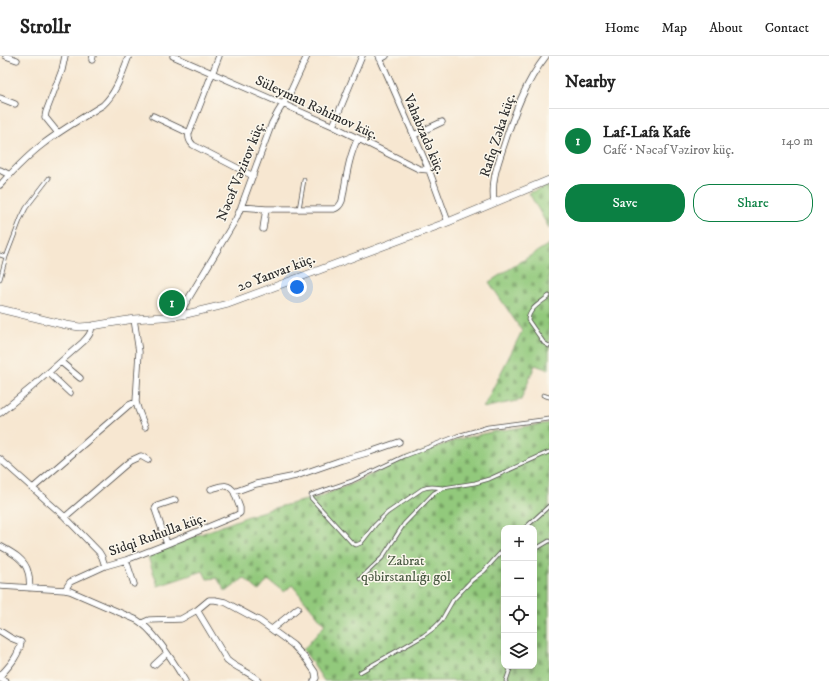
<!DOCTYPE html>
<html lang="en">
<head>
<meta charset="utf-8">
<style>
	body { margin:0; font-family:"IM FELL DW Pica",serif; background:#f2f2f2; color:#222 }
	.controls { position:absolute; right:12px; bottom:12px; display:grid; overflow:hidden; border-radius:8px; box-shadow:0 4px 16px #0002 }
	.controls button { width:36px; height:36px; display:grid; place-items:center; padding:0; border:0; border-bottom:1px solid #e0e0e0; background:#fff; color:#222; font:20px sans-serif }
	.you { position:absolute; left:297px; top:231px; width:14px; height:14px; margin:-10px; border:3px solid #fff; border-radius:50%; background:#1a73e8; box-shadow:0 0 0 6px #1a73e833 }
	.badge { display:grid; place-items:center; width:26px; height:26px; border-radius:50%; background:#0b8043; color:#fff; font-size:13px; font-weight:700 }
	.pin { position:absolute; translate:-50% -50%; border:2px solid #fff; box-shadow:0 1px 4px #0006 }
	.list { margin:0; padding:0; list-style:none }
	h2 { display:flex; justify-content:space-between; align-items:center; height:52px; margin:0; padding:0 16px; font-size:17px }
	h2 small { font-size:13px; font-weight:400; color:#767676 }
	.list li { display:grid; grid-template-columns:26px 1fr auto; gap:12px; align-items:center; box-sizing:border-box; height:64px; padding:0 16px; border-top:1px solid #e0e0e0 }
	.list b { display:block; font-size:15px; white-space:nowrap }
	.list p { margin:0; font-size:13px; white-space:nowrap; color:#767676 }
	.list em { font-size:13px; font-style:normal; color:#767676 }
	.actions { display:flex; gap:8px; padding:12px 16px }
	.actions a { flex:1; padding:9px 0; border:1px solid #0b8043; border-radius:16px; text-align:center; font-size:14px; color:#0b8043 }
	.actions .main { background:#0b8043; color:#fff }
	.icon { flex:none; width:22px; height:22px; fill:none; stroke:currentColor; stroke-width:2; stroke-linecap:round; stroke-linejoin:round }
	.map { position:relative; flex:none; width:549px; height:625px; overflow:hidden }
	header { display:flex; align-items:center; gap:24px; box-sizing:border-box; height:56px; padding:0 20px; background:#fff; border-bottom:1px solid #e0e0e0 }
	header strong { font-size:19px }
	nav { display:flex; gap:22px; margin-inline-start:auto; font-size:14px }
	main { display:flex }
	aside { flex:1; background:#fff }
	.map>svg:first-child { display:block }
</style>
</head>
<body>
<header>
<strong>Strollr</strong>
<nav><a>Home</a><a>Map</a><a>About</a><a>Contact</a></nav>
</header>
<main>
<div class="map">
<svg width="549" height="625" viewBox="0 0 549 625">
	<defs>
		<pattern id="cemetery-stones" width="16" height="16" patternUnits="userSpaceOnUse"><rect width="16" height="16" fill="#92c97b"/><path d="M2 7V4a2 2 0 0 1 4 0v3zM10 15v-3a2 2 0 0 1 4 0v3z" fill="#77a365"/></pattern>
		<pattern id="building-back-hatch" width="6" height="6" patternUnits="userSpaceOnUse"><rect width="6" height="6" fill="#edb678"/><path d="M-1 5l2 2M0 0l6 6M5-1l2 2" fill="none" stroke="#cb9d68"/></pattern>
	</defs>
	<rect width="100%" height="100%" fill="#fbf7ec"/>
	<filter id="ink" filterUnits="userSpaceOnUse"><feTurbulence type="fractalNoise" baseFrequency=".025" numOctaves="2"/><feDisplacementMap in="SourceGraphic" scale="8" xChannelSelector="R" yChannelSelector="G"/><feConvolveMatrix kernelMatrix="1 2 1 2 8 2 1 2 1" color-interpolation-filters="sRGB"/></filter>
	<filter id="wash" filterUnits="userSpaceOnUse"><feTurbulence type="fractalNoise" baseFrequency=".012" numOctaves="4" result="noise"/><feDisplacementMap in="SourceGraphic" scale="16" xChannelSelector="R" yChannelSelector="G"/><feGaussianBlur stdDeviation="0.9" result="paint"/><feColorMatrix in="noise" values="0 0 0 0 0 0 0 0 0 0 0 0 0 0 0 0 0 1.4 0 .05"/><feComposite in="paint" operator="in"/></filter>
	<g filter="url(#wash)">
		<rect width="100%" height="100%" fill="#f7e7d1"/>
		<path fill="url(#cemetery-stones)" stroke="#5e7a53" fill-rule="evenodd" d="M549,129V172L529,137Z
			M549,188V314L535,309L521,344L483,352L522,275L489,226Z
			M549,367V625H324L309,602L303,594L325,569L292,529L284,536L268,524L259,535L244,522L226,536L217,522L207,523L203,515L158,530L147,498L254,458L278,451L319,441L351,428L409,401L459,383L496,375ZM504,472H534V610H504Z"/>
		<g id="blocks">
			<path fill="url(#building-back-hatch)" d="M179,242V250L165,251L164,243Z"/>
		</g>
	</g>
	<g filter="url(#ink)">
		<use href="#blocks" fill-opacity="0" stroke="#4a4744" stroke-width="1"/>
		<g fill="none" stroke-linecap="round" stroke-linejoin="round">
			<defs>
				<path id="service" d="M299,153L304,124
					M0,199L6,201
					M0,223L6,201L21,162L26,152L49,122
					M549,240C541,247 529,252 528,264L544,287L549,290
					M543,339L549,341
					M443,432C435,431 430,430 422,433L387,457L375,469L361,487L356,489L352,487L311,442V439L352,425L405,400L457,380L488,371L549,363
					M525,472L549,450
					M534,494L549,485
					M360,523L382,502L404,468L434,437L443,432L475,427L489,423L549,396
					M360,616L423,580L434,572L441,565L453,544L472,524L484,515L504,493
					M506,625L511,610"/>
				<path id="minor" d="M6,0L17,4
					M173,0L333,70L419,113L429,114
					M219,0L189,77C188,82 189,85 193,89L253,120
					M379,0L429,114L448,166
					M380,3L386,0
					M92,4L93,0
					M0,42L15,48
					M153,60L189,77
					M333,70L362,0
					M58,77L45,61L46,56L62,14L65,0
					M414,79L442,66
					M0,114L10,119
					M0,129C13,115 27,100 43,88C61,74 82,62 103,49C117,36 122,17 129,0
					M494,147C491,125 497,110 504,89C514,58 525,27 546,0
					M241,151L266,153H334C338,152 340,150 342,145C346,124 348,102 358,82
					M263,173L266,153
					M182,259L184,250L236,163L241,151L272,67L278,56L289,39L307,0
					M134,263L139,296L136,346L138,353L145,371
					M61,306L80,322
					M49,317L70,337
					M0,357L32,331L83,286C89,280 91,277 92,270
					M0,403L65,461L99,496L102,501L105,510
					M33,432L129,349L136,346
					M211,433C221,430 228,426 234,436
					M65,461L130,405L141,400L148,404
					M167,488L155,453L157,450L175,444
					M0,490C11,496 25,503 28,516C30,521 29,527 30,532
					M126,504L134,528
					M0,530L65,534L70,535L137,564C154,574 175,608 185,625
					M65,534L70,526L105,510L126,504L167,488L237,459L240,457V452L234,436L256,428L296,420L342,404L370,396L399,386
					M197,554L227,604C237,613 250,616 259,625
					M142,567L149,564L181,563L197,554L209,544H215L225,546L260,565L293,589L306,603L315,616L316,622L314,625
					M272,573L298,552
					M0,575L11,582L21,586C19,600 9,610 0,620
					M154,609L167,597
					M0,623L6,625"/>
				<path id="tertiary" d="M0,253L66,269L80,271L92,270L134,263L162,261L182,259L216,251L228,248L448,166L549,124"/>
			</defs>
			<use href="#service" stroke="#4a4744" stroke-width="4.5"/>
			<use href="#minor" stroke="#4a4744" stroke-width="7"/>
			<use href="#tertiary" stroke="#4a4744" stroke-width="8"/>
			<use href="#service" stroke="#fff" stroke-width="3"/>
			<use href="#minor" stroke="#fff" stroke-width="5.5"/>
			<use href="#tertiary" stroke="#fff" stroke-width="7"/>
		</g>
	</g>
	<g text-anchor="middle" stroke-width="3" stroke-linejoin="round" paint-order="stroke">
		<g font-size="14" fill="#2b2b2b" stroke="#fbf7ec">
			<text transform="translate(317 51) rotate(25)" y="5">Süleyman Rəhimov küç.</text>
			<text transform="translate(425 78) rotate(67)" y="5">Vahabzadə küç.</text>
			<text transform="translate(497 79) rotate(-72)" y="5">Rafiq Zəka küç.</text>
			<text transform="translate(240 115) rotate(-68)" y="5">Nəcəf Vəzirov küç.</text>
			<text transform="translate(276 216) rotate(-21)" y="5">20 Yanvar küç.</text>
			<text transform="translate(157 478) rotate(-20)" y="5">Sidqi Ruhulla küç.</text>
		</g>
		<g font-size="14" fill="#4a5a43" stroke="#fbf7ec">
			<text x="406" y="509">Zabrat<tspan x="406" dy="16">qəbirstanlığı göl</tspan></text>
		</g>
	</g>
</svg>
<div class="controls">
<button>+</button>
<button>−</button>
<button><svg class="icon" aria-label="locate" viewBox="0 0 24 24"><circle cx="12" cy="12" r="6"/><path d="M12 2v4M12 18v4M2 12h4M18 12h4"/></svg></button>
<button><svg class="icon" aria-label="layers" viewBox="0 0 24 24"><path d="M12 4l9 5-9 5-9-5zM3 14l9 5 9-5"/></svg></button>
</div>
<div class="you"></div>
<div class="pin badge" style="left:172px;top:247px">1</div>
</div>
<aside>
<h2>Nearby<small></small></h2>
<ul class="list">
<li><span class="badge">1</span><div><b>Laf-Lafa Kafe</b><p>Café · Nəcəf Vəzirov küç.</p></div><em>140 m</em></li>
</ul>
<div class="actions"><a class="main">Save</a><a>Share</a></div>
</aside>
</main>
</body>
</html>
